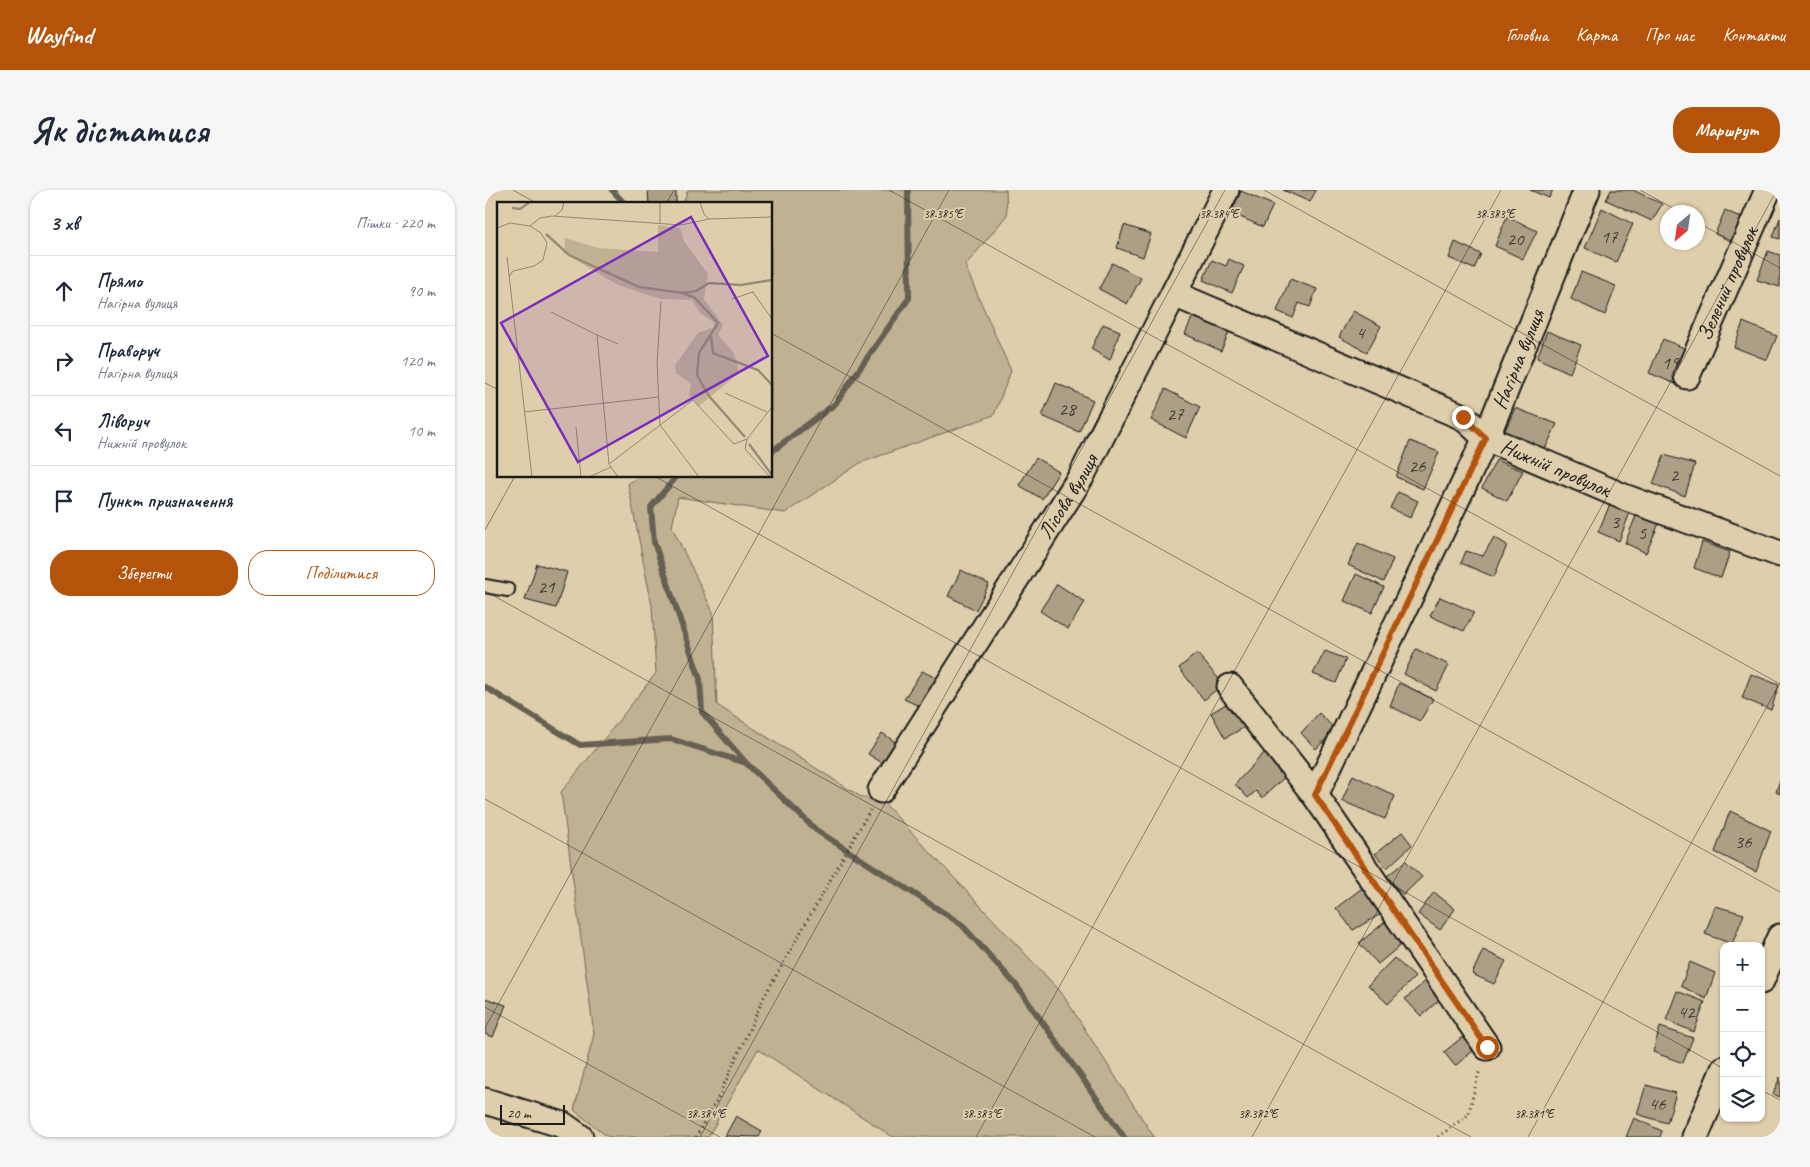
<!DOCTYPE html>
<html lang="uk">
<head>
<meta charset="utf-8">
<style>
	body { margin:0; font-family:Caveat,sans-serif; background:#f6f6f7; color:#1f2937 }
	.controls { position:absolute; right:15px; bottom:15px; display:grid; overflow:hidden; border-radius:10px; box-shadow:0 1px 4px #0004 }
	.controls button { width:45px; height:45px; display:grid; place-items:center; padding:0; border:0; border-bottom:1px solid #e0e1e3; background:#fff; color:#1f2937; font:25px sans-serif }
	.compass { position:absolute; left:1175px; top:15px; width:45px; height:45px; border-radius:50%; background:#fff; box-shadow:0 1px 4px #0004; rotate:209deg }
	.scale { position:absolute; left:15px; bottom:12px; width:65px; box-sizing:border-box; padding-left:5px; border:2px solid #1c1c1c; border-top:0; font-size:14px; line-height:18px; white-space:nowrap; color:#1c1c1c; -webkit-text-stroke:4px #dfceab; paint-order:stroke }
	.stop { position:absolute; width:15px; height:15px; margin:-11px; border:4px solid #b45309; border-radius:50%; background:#fff }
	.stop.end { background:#b45309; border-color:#fff; box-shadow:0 1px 5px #0008 }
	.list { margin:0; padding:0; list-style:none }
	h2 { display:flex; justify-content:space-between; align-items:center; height:65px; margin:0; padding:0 20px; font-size:21px }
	h2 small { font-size:16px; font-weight:400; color:#747a83 }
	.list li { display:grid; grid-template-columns:32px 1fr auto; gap:15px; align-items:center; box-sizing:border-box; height:70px; padding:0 20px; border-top:1px solid #e0e1e3 }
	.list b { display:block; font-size:19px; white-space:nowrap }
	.list p { margin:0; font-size:16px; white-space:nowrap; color:#747a83 }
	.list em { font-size:16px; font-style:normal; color:#747a83 }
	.actions { display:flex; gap:10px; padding:15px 20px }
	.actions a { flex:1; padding:11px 0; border:1px solid #b45309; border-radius:20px; text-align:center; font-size:18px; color:#b45309 }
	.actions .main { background:#b45309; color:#fff }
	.icon { flex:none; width:28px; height:28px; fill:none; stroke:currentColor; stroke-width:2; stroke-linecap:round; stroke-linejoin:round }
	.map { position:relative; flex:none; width:1295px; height:947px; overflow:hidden; border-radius:20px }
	header { display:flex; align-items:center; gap:30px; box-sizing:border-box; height:70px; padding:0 25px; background:#b45309; color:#fff }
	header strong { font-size:24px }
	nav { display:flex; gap:28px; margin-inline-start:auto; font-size:18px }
	.intro { display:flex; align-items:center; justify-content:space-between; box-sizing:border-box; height:120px; padding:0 30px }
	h1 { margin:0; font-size:35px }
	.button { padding:12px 22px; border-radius:20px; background:#b45309; color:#fff; font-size:18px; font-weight:700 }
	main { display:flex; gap:30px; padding:0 30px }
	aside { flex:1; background:#fff; border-radius:20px; box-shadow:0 1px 4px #0004 }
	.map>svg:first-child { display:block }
</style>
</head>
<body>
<header>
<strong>Wayfind</strong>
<nav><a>Головна</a><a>Карта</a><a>Про нас</a><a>Контакти</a></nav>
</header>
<div class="intro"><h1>Як дістатися</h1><a class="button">Маршрут</a></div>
<main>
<aside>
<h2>3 хв<small>Пішки · 220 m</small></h2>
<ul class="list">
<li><svg class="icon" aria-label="ahead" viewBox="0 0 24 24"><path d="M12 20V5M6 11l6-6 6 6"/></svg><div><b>Прямо</b><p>Нагірна вулиця</p></div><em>90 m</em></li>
<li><svg class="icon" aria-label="right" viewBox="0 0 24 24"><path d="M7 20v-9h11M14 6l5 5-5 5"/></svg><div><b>Праворуч</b><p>Нагірна вулиця</p></div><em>120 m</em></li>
<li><svg class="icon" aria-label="left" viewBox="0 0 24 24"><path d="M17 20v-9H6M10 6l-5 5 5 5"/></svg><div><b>Ліворуч</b><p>Нижній провулок</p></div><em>10 m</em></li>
<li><svg class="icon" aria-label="arrive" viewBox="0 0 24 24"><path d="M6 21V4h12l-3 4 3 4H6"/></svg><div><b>Пункт призначення</b></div></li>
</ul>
<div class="actions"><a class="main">Зберегти</a><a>Поділитися</a></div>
</aside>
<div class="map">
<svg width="1295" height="947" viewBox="0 0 1295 947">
	<rect width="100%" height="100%" fill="#dfceab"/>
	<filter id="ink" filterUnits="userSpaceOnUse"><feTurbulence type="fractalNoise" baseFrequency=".02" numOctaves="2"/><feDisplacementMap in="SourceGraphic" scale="10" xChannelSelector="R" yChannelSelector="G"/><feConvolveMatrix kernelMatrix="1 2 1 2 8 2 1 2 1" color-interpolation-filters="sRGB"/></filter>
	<g filter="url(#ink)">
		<path fill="#c0b193" stroke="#6e6658" d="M203,0H521L522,25L480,76L526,181L509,225L375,273L300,323L193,307L187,337L228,422L232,515L376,607L399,613L576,802L669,947H408L273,859L223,947H123L89,920L109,844L76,602L124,543L171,483L167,416L143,294L154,286H286V14H198Z"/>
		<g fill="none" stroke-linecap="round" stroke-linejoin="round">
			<path stroke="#666052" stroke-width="6" d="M127,0L140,14
				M286,262L350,214L424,108L423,0
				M192,286L166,317L169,352L215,489L217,522L261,573
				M0,497L95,555L186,549L261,573L331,640L476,734L531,795L639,947"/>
		</g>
		<path fill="#ac9f85" stroke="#1c1c1c" d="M163,0H191V14H164Z
			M798,0H831L825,12Z
			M1045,0H1068L1064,8Z
			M1126,0H1148L1177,14L1167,31L1121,10Z
			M756,1L788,15L778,37L746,23Z
			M1117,18L1148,34L1131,72L1100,58Z
			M1240,20L1263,31L1252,54L1230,44Z
			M1022,26L1052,41L1038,69L1010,56Z
			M1295,28V49L1288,47Z
			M639,35L666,44L658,67L632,58Z
			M970,52L996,64L989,79L964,68Z
			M1283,61L1295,65V97L1272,90Z
			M744,69L759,76L747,103L718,90L727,70L741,76Z
			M627,73L656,88L642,114L614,99Z
			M1096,82L1131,96L1120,125L1086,109Z
			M805,89L832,99L825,117L814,113L808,128L792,121Z
			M710,121L746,137L736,161L700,144Z
			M868,121L896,136L882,162L854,147Z
			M1258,132L1292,146L1282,170L1249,157Z
			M618,134L635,141L625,170L606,159Z
			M1062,141L1096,155L1085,183L1052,168Z
			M1178,149L1206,161L1193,195L1164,183Z
			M571,193L608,210L594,242L557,226Z
			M680,199L715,217L701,248L666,230Z
			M1030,218L1072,234L1059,261L1019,243Z
			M925,251L954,262L938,299L911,287Z
			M1179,265L1210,274L1200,306L1168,294Z
			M551,268L574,282L557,309L534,295Z
			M1011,270L1038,281L1022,311L997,298Z
			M913,302L933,311L925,328L905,318Z
			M1126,312L1146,320L1134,351L1113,342Z
			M1153,321L1175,331L1161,363L1140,353Z
			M1009,347L1022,355L1009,387L976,373L981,361L998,366Z
			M1217,352L1245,362L1236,388L1209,378Z
			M873,353L908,369L899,392L863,375Z
			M52,374L82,382L71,418L40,410Z
			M476,380L504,394L491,420L463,406Z
			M871,384L899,397L887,423L859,411Z
			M572,394L600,412L583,439L555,421Z
			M955,407L989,422L979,441L945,426Z
			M931,459L964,475L951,501L919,484Z
			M840,461L861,469L851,493L828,484Z
			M712,463L738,494L719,510L694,478Z
			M437,481L455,490L438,518L419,509Z
			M1266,484L1294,495L1286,520L1257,508Z
			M914,493L948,509L935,531L905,516Z
			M744,512L760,537L740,548L726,523Z
			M834,523L850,539L831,559L816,543Z
			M397,543L418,557L404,577L383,564Z
			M779,563L802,585L777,608L771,601L763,608L750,594Z
			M868,585L910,606L900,629L857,611Z
			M1295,590V604L1291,602Z
			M1245,621L1286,641L1271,682L1230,662Z
			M917,642L927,655L902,678L890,664Z
			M921,671L937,687L918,705L902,686Z
			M877,698L896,724L868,740L851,718Z
			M949,702L970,719L955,740L933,724Z
			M1230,716L1259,724L1247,754L1220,744Z
			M900,732L917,754L893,774L874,753Z
			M998,760L1021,771L1009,794L987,784Z
			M909,768L930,787L903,814L883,795Z
			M1205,772L1230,783L1221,809L1196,796Z
			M943,789L959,806L936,826L920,809Z
			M1192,801L1220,812L1209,842L1181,830Z
			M0,808L21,815L8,847L0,844Z
			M1175,837L1208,848L1198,873L1168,862Z
			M985,841L995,855L970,876L959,862Z
			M1295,887V907L1288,904Z
			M1161,895L1191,903L1182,933L1152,924Z
			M251,926L277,941L274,947L240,946Z
			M1149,928L1177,941L1175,947H1141Z"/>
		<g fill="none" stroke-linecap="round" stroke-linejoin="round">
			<defs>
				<path id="lane" d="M0,396L23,400"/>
				<g id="street">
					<path id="s1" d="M689,104L978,227L1001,248L1139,307L1295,364"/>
					<path id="s2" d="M1202,186L1283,0"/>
					<path d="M745,497L830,605"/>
					<path id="s3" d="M396,600L596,287L741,0"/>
					<path d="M1276,791L1295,747"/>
					<path id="s4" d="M1002,857L830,605L1001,248L1102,0"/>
					<path d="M0,911L78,935L95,947"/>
					<path d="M1210,947L1239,879"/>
				</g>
			</defs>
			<use href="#lane" stroke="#1c1c1c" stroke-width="16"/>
			<use href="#street" stroke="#1c1c1c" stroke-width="29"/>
			<path stroke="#1c1c1c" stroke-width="3" stroke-dasharray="1 4" stroke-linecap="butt" d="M211,947L233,908L279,807L385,620
				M953,947L983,925L995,879"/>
			<use href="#lane" stroke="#dfceab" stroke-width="12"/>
			<use href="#street" stroke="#dfceab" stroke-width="25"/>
		</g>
	</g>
	<g fill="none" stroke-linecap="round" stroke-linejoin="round" filter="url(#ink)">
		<path stroke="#b45309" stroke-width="6" d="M978,227L1001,248L830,605L1002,857"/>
	</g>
	<path fill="none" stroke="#1c1c1c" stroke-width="1" stroke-opacity="0.45" d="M28,0L53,14M404,0L1295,494M779,0L1295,286M1155,0L1195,22M181,14L189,0M1212,32L1295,78M286,143L1295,702M0,193L14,200M169,286L1239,879M0,340L30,286M0,401L986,947M0,609L610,947M0,817L235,947M0,838L464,0M1276,900L1295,910M215,947L740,0M491,947L1016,0M767,947L1292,0M1043,947L1295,493"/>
	<g text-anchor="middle" stroke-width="4" stroke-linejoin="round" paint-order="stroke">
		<g font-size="19" fill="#403d36">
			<text x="1124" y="53">17</text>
			<text x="1030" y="55">20</text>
			<text x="875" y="149">4</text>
			<text x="1185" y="179">19</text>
			<text x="582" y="225">28</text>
			<text x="690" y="230">27</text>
			<text x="932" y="282">26</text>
			<text x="1189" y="291">2</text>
			<text x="1130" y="338">3</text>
			<text x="1157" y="349">5</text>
			<text x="61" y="403">21</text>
			<text x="1258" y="658">36</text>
			<text x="1201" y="828">42</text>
			<text x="1172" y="920">46</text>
		</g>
		<g font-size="21" fill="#1c1c1c" stroke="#dfceab">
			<text dy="7" stroke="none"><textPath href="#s2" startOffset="101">Зелений провулок</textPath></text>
			<text dy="7" stroke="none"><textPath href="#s4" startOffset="786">Нагірна вулиця</textPath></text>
			<text dy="7" stroke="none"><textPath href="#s1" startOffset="421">Нижній провулок</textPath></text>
			<text dy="7" stroke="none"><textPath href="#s3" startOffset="348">Лісова вулиця</textPath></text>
		</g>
	</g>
	<g transform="translate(12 12)">
		<rect width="275" height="275" fill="#dfceab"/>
		<path d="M161,23L183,26L187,39L211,72L207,97L226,123L221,133L237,151L242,171L202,204L192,193L194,182L179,171L178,163L201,131L218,125L216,120L203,111L195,98L163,97L121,83L67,51L68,36L101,46L161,50Z" fill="#c0b193"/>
		<path fill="none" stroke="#978d76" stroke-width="2.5" d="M15,6L23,7L33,0M49,32L72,53L142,85L186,91L199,89L212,81L244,83L275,78M187,92L197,95L221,121L202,151L200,173L212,194L248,235M214,134L216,151L261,168L275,183M252,242L275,273"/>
		<path fill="none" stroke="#918772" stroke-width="1" d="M163,0V21M203,0L207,12L212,17M58,14L65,8L67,0M33,24L43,16L55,14L184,23L212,17L275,15M0,26L13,21L33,24L44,31L50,41L46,58L37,64L16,69L12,75M10,55L35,275M255,89L275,117M235,97L256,90M164,99L160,161L163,223L202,275M54,110L100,133L112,262L121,275M100,133L121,142M228,191L270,210M27,210L162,195M79,225L84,275M112,262L196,198L237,242L250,237M92,275L114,265M273,275L248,247L250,237L275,205"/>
		<path fill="#7b2cbf" fill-opacity="0.15" stroke="#7b2cbf" stroke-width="2.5" d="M194,15L271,154L81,260L4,121Z"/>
		<rect width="275" height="275" fill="none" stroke="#1c1c1c" stroke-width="2.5"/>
	</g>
	<g font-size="12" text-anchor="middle" fill="#1c1c1c" stroke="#dfceab" stroke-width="4" stroke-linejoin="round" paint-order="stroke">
		<text x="458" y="28">38.385°E</text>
		<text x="734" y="28">38.384°E</text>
		<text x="1010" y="28">38.383°E</text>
		<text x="221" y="928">38.384°E</text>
		<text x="497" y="928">38.383°E</text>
		<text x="773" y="928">38.382°E</text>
		<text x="1049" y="928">38.381°E</text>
	</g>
</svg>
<div class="controls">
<button>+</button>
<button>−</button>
<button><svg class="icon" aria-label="locate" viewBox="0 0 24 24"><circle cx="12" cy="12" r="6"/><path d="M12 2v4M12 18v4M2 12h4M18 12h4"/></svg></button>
<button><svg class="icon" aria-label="layers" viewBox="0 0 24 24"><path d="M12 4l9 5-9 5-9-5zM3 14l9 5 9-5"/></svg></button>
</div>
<svg class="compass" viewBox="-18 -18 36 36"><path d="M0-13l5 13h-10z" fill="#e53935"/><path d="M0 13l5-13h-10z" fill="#747a83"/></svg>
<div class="scale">20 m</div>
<div class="stop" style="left:1002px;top:857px"></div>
<div class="stop end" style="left:978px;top:227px"></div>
</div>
</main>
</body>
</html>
